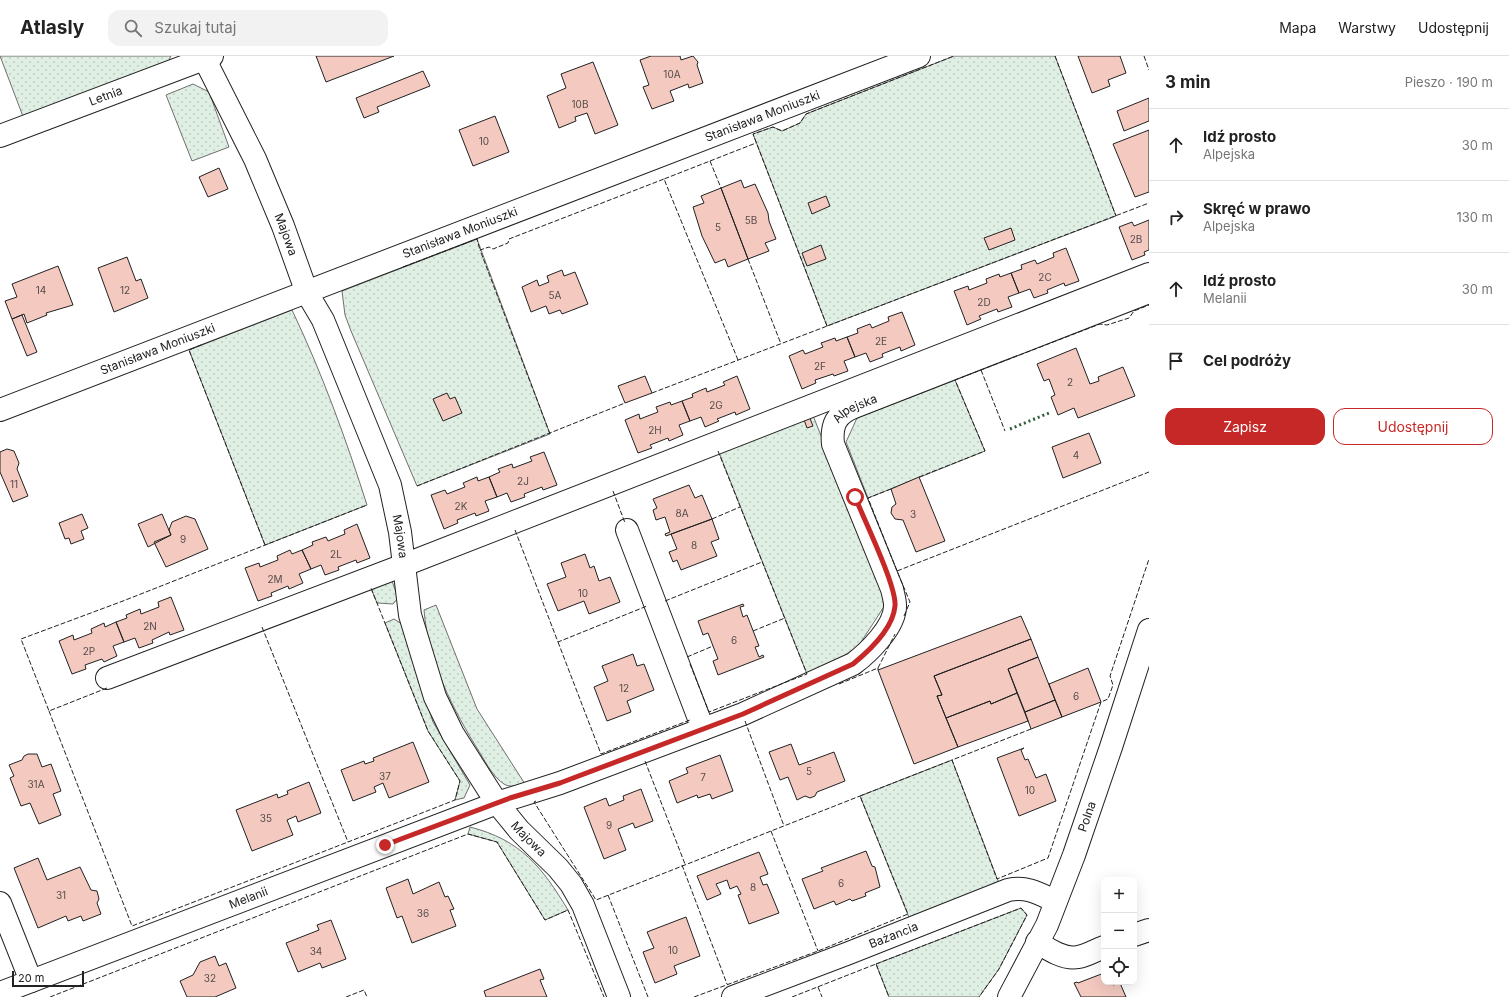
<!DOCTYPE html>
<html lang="pl">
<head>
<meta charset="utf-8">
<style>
	body { margin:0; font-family:Inter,sans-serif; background:#f2f2f2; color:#222 }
	.controls { position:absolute; right:12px; bottom:12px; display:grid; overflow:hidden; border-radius:8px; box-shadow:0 4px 16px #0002 }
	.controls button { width:36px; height:36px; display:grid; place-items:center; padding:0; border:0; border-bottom:1px solid #e0e0e0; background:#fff; color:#222; font:20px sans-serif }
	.scale { position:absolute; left:12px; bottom:10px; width:72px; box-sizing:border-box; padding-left:4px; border:2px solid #222; border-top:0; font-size:11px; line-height:14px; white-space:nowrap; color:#222; -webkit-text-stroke:3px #fff; paint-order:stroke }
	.stop { position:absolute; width:12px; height:12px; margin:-9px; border:3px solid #c62828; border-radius:50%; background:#fff }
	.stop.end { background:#c62828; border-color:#fff; box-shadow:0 1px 4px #0008 }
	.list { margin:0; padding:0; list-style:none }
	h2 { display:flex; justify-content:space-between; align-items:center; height:52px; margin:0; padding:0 16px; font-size:17px }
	h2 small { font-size:13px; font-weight:400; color:#767676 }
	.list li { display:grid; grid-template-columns:26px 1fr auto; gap:12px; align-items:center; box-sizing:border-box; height:72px; padding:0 16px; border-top:1px solid #e0e0e0 }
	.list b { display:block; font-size:15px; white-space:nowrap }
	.list p { margin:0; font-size:13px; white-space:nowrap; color:#767676 }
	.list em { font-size:13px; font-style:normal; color:#767676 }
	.actions { display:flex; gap:8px; padding:12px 16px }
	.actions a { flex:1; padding:9px 0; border:1px solid #c62828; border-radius:12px; text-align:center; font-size:14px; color:#c62828 }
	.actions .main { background:#c62828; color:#fff }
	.icon { flex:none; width:22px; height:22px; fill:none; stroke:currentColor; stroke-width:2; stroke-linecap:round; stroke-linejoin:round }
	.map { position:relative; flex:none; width:1149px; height:941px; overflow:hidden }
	header { display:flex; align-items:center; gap:24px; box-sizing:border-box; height:56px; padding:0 20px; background:#fff; border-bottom:1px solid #e0e0e0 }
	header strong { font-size:19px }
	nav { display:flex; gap:22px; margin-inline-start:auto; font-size:14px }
	.search { width:280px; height:36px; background:#f2f2f2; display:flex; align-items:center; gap:10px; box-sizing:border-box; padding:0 14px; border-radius:12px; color:#767676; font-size:15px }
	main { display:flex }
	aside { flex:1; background:#fff }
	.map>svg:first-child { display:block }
</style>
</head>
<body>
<header>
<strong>Atlasly</strong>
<div class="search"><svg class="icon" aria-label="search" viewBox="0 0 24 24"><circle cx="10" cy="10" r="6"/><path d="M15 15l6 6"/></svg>Szukaj tutaj</div>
<nav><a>Mapa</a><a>Warstwy</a><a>Udostępnij</a></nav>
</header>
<main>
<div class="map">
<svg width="1149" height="941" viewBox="0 0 1149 941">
	<defs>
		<pattern id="grass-dots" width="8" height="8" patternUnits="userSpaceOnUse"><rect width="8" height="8" fill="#e0efe3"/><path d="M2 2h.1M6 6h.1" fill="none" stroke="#c0cdc2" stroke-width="1.8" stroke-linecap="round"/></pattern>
	</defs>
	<rect width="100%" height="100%" fill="#fff"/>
	<path fill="url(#grass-dots)" stroke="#6f6f6f" d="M0,0H171L167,8L24,63Z
		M954,0H1055L1116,160L827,270L753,78L773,71L782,75L800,67L806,58Z
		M193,28L209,36L229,91L192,105L166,39Z
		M477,183L550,378L417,430L351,275L345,259L342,235Z
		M292,254C322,317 346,383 367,449L265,489L189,294Z
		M955,324L985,395L868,442L846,386L857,362Z
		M812,357L887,546L852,600L807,618L718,394Z
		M391,522L398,542L393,548L377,547L370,530Z
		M436,549L477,653L525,728C518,729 510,732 504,728C494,722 486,707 480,697C453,654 428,605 424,554Z
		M394,563L402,568L433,666L470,729L464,742L455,744L460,725L428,675L385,567Z
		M952,704L1000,830L910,864L860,740Z
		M470,771C521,784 542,811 568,854L545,864L497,786L468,778Z
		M1021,852L1027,859L999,913L979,941H889L876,908Z"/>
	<path fill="#f3c9c0" stroke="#222" d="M316,0H394L326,26Z
		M651,0H680L681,4L693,0L698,6L697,9L703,27L689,32L688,28L670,35L674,45L652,53L643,31L649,29L640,4Z
		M1078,0H1120L1126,17L1108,24L1110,30L1092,37Z
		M593,6L618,69L595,78L587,57L575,61L576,65L559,72L547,40L566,32L561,18Z
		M423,15L430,30L377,51L379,56L364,62L356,42Z
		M1149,42V65L1124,75L1117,55Z
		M495,60L509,96L473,110L459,74Z
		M1149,74V136L1135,141L1113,88Z
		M219,112L228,133L208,141L199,121Z
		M741,124L744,132L755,128L768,157L769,165L776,183L765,187L769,195L748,203L721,132Z
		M721,132L748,203L728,211L725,203L715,207L702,180L693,151L704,147L701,140Z
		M826,140L830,150L812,158L808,147Z
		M1149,164V194L1144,196L1145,199L1132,204L1119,171L1132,166L1134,170Z
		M1011,172L1015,184L989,194L984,182Z
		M821,189L826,203L807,210L802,197Z
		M1066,192L1079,225L1065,230L1064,227L1047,234L1048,237L1034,242L1030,233L1019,237L1011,217L1022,213L1021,209L1035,204L1037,208L1054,201L1053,197Z
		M127,201L136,225L141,223L148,242L114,256L98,212Z
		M58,210L73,249L46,257L47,259L27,267L24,258L12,263L5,245L17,241L12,228Z
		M562,214L564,220L575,216L588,248L562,258L560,254L549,258L546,250L531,256L522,231L537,224L539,230L549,226L547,220Z
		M1011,217L1019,237L1008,241L1012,251L998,256L997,253L979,260L981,263L967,269L954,235L968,230L969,234L987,227L986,223L999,218L1000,221Z
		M902,256L915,289L901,295L900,291L882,298L883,301L870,306L866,297L855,301L847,281L858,277L857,273L870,268L872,272L889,265L888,261Z
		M22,259L37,296L27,300L12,263Z
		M847,281L855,301L844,305L848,315L834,320L833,318L815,324L816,327L802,333L789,300L803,294L805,298L823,291L821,287L835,282L836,285Z
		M1076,292L1090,328L1099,325L1098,321L1123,311L1135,340L1078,362L1074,352L1058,359L1051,341L1055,339L1049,323L1044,325L1037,308Z
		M645,320L652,337L625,347L618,330Z
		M737,320L750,353L736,359L735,356L717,363L719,365L705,371L701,361L690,365L682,345L693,341L692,338L706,332L707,336L725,329L723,326Z
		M447,337L450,343L455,341L462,357L443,365L433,343Z
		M682,345L690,365L679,369L683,379L669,385L668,382L650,389L652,392L638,397L625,364L639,358L640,363L658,356L656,351L670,346L671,349Z
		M809,360L813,370L807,372L803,361Z
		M1089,377L1101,407L1063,422L1052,391Z
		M7,393L14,395L19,407L17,413L28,440L13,446L0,416V396Z
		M544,396L557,429L543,434L542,431L524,438L525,441L511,446L507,437L497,441L489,421L500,416L498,413L512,408L513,412L532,405L530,401Z
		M477,421L478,425L489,421L497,441L485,445L489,455L476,460L475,457L457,464L458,467L444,473L431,439L445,434L447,438L465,431L463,427Z
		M919,421L945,485L916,496L903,464L895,463L891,457L892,451L896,448L891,433Z
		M689,429L695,442L702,439L712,463L666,480L665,478L670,476L665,461L656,464L653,454L657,452L653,443Z
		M82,458L88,472L81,475L84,483L71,488L69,482L65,483L59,467Z
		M162,458L171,479L148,491L138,468Z
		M186,460L195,463L208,493L166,511L154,486L171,479L169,474L172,466Z
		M712,463L719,483L711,486L717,500L681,514L677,504L673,506L669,496L677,493L671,478Z
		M357,468L370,502L357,507L356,504L338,511L339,514L325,519L321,509L311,513L302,494L313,489L312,486L326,481L328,485L345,478L344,474Z
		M290,494L292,498L302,494L311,513L299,518L303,527L289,533L288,530L271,537L272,540L258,545L245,512L259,507L260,511L278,504L277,500Z
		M585,498L590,512L594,510L599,525L610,521L620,546L589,558L584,545L558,555L547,528L566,521L561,507Z
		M171,541L184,574L170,579L169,576L152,584L153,587L139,592L135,582L124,586L116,566L127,562L126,559L140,553L141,558L159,551L158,546Z
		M743,548L744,550L740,551L743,561L747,559L759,590L755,591L759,601L763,599L764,601L718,619L713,605L718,603L708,577L703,579L698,565Z
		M1021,560L1031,583L934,620L942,639L937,640L958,691L914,708L878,614Z
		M116,566L124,586L113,590L117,600L104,606L102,603L85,609L86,613L72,618L59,585L73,579L74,584L92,577L91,573L104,567L105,571Z
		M1031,583L1038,601L1008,613L1017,637L991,648L990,645L946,662L937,640L942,639L934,620Z
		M633,598L637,610L644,608L654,634L627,645L631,656L607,665L594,631L608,625L602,610Z
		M1038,601L1055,644L1025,656L1008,613Z
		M1088,612L1101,646L1062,661L1049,628Z
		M1017,637L1028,665L958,691L946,662L990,645L991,648Z
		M1055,644L1062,661L1031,673L1025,656Z
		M413,686L429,726L389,742L383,727L374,731L376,736L353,745L341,714L364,705L365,708L374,705L373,702Z
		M791,688L799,709L834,696L845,725L817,736L815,740L810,742L805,740L797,744L788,721L780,724L769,696Z
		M1024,692L1021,694L1025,704L1028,703L1036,722L1046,718L1056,745L1019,760L997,702Z
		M28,698H37L42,711L51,708L61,735L53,738L61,759L39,768L30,747L21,750L10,722L14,720L9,709L22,704L24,700Z
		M720,699L733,735L712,743L710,738L698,742L697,739L677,747L669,725L688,717L686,712Z
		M309,726L321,757L298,766L296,760L287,764L293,779L252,795L236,754L277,738L278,742L288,738L287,735Z
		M641,733L653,765L635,772L633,767L618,773L626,794L604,803L584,751L606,742L609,750L624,744L623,740Z
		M866,795L872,810L875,811L880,831L865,837L866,840L852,845L850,843L836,849L834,845L814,853L802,823L823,815L821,812Z
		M759,796L768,818L760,821L763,829L767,828L779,857L749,868L738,839L741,838L737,830L730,833L727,824L716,828L721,838L707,844L697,820Z
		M38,802L47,824L80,811L91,834L97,835L99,843L97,847L101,858L83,865L81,860L68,865L66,860L38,872L14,812Z
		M408,823L413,838L439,826L445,841L448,840L454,853L450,854L456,870L412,887L402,860L397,862L386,832Z
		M686,861L700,900L674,910L677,918L655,927L643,896L654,892L647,876Z
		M331,864L346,903L322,912L320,907L298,916L286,887L319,874L317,869Z
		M215,900L219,910L226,907L236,932L215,941H187L180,925L193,919L200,906Z
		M540,913L544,923L540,924L547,941H486L484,935Z
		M1104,917V926H1112L1113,929L1120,927L1126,941H1081L1074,927L1077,926L1078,927Z"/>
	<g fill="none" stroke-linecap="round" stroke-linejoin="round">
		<defs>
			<g id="minor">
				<path id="s1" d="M203,0L255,103L283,170L307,237L323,264L390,429L400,476L410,559L435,641L453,678L497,747L519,774L558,812L571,828L583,849L619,941"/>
				<path id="s2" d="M0,80L212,0"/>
				<path id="s3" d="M0,354L919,0"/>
				<path d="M627,474L703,673"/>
				<path d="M107,622L404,509L1149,218"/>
				<path d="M0,847L31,925"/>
				<path d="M1134,879L1149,874"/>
				<path d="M1037,886C1048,893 1064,904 1078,901C1086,900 1096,894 1104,891"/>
				<path id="s4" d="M0,937L497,747L560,727L743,658L853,608C868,597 896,570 895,549C895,544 893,538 892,533L833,388C831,369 836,358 854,351L1149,236"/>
				<path id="s5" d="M733,941L849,897L1008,834C1027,830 1038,837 1055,845"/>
				<path id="s6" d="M1009,941L1047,869L1074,799L1111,691L1149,574"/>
			</g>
		</defs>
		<use href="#minor" stroke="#222" stroke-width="24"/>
		<use href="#minor" stroke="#fff" stroke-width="22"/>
		<path stroke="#2f5e38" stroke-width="3" stroke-dasharray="2 3" stroke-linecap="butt" d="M1010,373L1049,357"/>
		<path stroke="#222" stroke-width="1" stroke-dasharray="5 2" stroke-linecap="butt" d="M1055,0L1116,160
			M1144,0L1149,14
			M710,105L721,132
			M748,203L781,288
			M403,211L477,183L480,194
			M827,270L753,78L773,71L782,75L800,67L806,58L954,0
			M201,289L189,294L265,489
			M738,304L664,123L756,87
			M981,314L1005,375
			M652,337L1149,147
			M550,378L480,194L489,191L493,193L508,187L509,183L664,123
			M919,421L985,395L955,324L1100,268L1107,269L1129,262L1134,255L1149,249
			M417,430L625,347
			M891,433L868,442L897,515
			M613,435L625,467
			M712,463L740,451
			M515,474L558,586L647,550
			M665,545L762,506
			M904,560L910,546L897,515L1149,416
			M262,571L348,786L455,744L460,725L428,675L371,532
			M753,575L785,562
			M558,586L601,698L690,664
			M687,601L713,590
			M690,608L709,656L807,618L718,395
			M878,612L895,578
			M839,628L878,612V614
			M107,632L49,655L21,583L123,545L367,449
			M49,655L132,870L348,786
			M745,665L784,770
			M1031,673L952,704L997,823L1048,802L1101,646L1108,643L1113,629L1110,620L1149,503
			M645,705L685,808
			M536,745L534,746L596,844L860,740
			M771,775L818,895
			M682,809L727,928
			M608,839L648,941
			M876,908L1021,852L1027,859L999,913L979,941
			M818,931L822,941
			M50,941L468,778L497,786L545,864L568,854L604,941
			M346,941L364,934L367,941
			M694,941L818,895L908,858L860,740L952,704
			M792,941L876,908L889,941"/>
	</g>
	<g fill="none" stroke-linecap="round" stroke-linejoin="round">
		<path stroke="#c62828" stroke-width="5" d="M385,789L510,742L560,727L743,658L853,608C869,595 893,573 895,550C897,531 864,463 855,441"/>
	</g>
	<g text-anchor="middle" stroke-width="3" stroke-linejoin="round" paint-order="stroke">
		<g font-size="10" fill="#564c4a">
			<text x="672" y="22">10A</text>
			<text x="580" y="52">10B</text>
			<text x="484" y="89">10</text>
			<text x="751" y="168">5B</text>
			<text x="718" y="175">5</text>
			<text x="1136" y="187">2B</text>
			<text x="1045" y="225">2C</text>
			<text x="41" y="238">14</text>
			<text x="125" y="238">12</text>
			<text x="555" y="243">5A</text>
			<text x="984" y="250">2D</text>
			<text x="881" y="289">2E</text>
			<text x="820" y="314">2F</text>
			<text x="1070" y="330">2</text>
			<text x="716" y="353">2G</text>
			<text x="655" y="378">2H</text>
			<text x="1076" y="403">4</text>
			<text x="523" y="429">2J</text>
			<text x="14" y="432">11</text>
			<text x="461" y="454">2K</text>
			<text x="682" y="461">8A</text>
			<text x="913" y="462">3</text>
			<text x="183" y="487">9</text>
			<text x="694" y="493">8</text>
			<text x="336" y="502">2L</text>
			<text x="275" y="527">2M</text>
			<text x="583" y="541">10</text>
			<text x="150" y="574">2N</text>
			<text x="734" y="588">6</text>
			<text x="89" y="599">2P</text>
			<text x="624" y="636">12</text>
			<text x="1076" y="644">6</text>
			<text x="809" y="719">5</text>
			<text x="385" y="724">37</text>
			<text x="703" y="725">7</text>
			<text x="36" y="732">31A</text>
			<text x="1030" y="738">10</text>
			<text x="266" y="766">35</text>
			<text x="609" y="773">9</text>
			<text x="841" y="831">6</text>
			<text x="753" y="835">8</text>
			<text x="61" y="843">31</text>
			<text x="423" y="861">36</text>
			<text x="673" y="898">10</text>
			<text x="316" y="899">34</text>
			<text x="210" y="926">32</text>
		</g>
		<g font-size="12" fill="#222" stroke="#fff">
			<text dy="4" stroke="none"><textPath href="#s2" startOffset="113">Letnia</textPath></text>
			<text dy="4" stroke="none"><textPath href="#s3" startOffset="817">Stanisława Moniuszki</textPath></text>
			<text dy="4" stroke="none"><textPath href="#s3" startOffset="493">Stanisława Moniuszki</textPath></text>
			<text dy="4" stroke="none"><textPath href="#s1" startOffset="197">Majowa</textPath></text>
			<text dy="4" stroke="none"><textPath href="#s3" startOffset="169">Stanisława Moniuszki</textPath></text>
			<text dy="4" stroke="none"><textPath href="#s4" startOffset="1209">Alpejska</textPath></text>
			<text dy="4" stroke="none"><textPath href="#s1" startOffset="521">Majowa</textPath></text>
			<text dy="4" stroke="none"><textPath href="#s6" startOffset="197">Polna</textPath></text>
			<text dy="4" stroke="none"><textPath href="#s1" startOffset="857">Majowa</textPath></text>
			<text dy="4" stroke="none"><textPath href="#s4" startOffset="266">Melanii</textPath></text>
			<text dy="4" stroke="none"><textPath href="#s5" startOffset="172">Bażancia</textPath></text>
		</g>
	</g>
</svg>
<div class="controls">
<button>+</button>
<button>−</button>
<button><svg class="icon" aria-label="locate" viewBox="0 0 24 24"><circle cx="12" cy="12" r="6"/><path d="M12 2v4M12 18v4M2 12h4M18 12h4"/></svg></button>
</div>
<div class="scale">20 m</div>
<div class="stop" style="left:855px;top:441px"></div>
<div class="stop end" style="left:385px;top:789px"></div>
</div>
<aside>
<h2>3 min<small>Pieszo · 190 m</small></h2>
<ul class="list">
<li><svg class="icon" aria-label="ahead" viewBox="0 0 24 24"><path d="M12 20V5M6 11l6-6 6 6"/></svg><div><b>Idź prosto</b><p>Alpejska</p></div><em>30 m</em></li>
<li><svg class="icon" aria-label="right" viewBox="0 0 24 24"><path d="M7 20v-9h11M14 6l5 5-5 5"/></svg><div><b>Skręć w prawo</b><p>Alpejska</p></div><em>130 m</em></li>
<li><svg class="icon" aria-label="ahead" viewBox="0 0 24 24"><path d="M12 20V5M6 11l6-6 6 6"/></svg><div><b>Idź prosto</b><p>Melanii</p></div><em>30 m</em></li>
<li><svg class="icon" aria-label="arrive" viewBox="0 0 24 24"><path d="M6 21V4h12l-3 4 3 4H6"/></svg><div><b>Cel podróży</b></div></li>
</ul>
<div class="actions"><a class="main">Zapisz</a><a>Udostępnij</a></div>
</aside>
</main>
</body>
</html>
